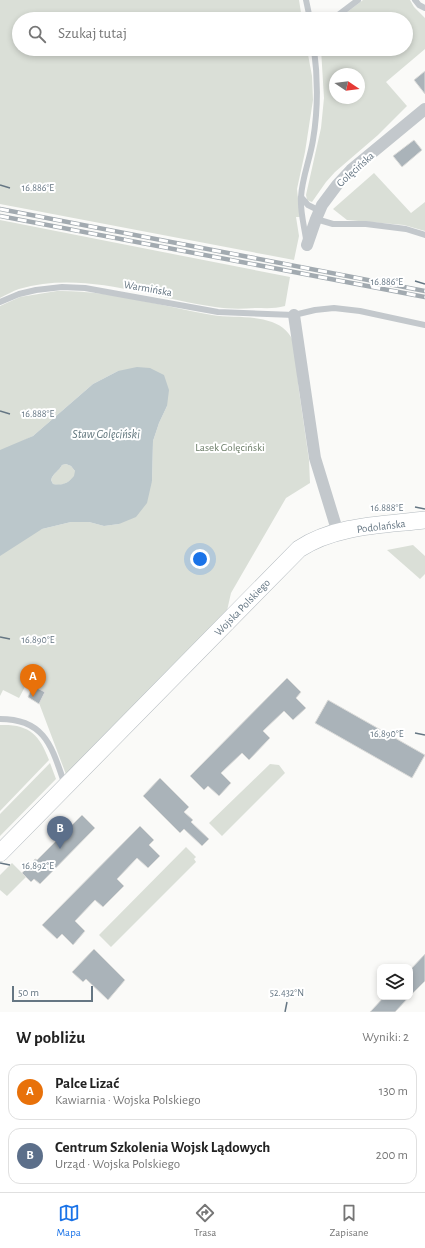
<!DOCTYPE html>
<html lang="pl">
<head>
<meta charset="utf-8">
<style>
	body { margin:0; font-family:"Alegreya Sans",sans-serif; background:#f6f6f6; color:#222 }
	.controls { position:absolute; right:12px; bottom:12px; display:grid; overflow:hidden; border-radius:8px; box-shadow:0 2px 6px #0003 }
	.controls button { width:36px; height:36px; display:grid; place-items:center; padding:0; border:0; border-bottom:1px solid #e0e0e0; background:#fff; color:#222; font:20px sans-serif }
	.compass { position:absolute; left:329px; top:68px; width:36px; height:36px; border-radius:50%; background:#fff; box-shadow:0 2px 6px #0003; rotate:103deg }
	.scale { position:absolute; left:12px; bottom:10px; width:81px; box-sizing:border-box; padding-left:4px; border:2px solid #657683; border-top:0; font-size:11px; line-height:14px; white-space:nowrap; color:#657683; -webkit-text-stroke:3px #fff; paint-order:stroke }
	.you { position:absolute; left:200px; top:559px; width:14px; height:14px; margin:-10px; border:3px solid #fff; border-radius:50%; background:#1a73e8; box-shadow:0 0 0 6px #1a73e833 }
	.badge { display:grid; place-items:center; width:26px; height:26px; border-radius:50%; background:#1a73e8; color:#fff; font-size:13px; font-weight:700 }
	.pin { position:absolute; translate:-50% -33px; filter:drop-shadow(0 1px 2px #0008) }
	.pin::after { content:''; position:absolute; top:21px; width:14px; height:12px; background:inherit; clip-path:polygon(0 0,100% 0,50% 100%) }
	.list { margin:0; padding:0; list-style:none }
	h2 { display:flex; justify-content:space-between; align-items:center; height:52px; margin:0; padding:0 16px; font-size:17px }
	h2 small { font-size:13px; font-weight:400; color:#767676 }
	.list li { display:grid; grid-template-columns:26px 1fr auto; gap:12px; align-items:center; box-sizing:border-box; height:56px; margin:0 8px 8px; padding:0 8px; border:1px solid #e0e0e0; border-radius:12px }
	.list b { display:block; font-size:15px; white-space:nowrap }
	.list p { margin:0; font-size:13px; white-space:nowrap; color:#767676 }
	.list em { font-size:13px; font-style:normal; color:#767676 }
	.icon { flex:none; width:22px; height:22px; fill:none; stroke:currentColor; stroke-width:2; stroke-linecap:round; stroke-linejoin:round }
	.map { position:relative; flex:none; width:425px; height:1012px; overflow:hidden }
	.search { position:absolute; background:#fff; box-shadow:0 2px 6px #0003; left:12px; right:12px; top:12px; height:44px; display:flex; align-items:center; gap:10px; box-sizing:border-box; padding:0 14px; border-radius:22px; color:#767676; font-size:15px }
	.sheet { height:180px; background:#fff }
	nav { display:flex; justify-content:space-around; align-items:center; box-sizing:border-box; height:56px; border-top:1px solid #e0e0e0; background:#fff; font-size:11px; color:#767676 }
	nav a { display:grid; justify-items:center; gap:2px }
	nav .on { color:#1a73e8 }
	.map>svg:first-child { display:block }
</style>
</head>
<body>
<div class="map">
<svg width="425" height="1012" viewBox="0 0 425 1012">
	<rect width="100%" height="100%" fill="#fafaf8"/>
	<path fill="#dadfd7" fill-rule="evenodd" d="M0,0H299L302,19H19V49H307L312,76L313,100L305,152L297,189L300,217H296L299,236L294,260L0,204Z
		M363,0H410L414,7L425,18V49L386,82L407,106L378,135L335,172L326,182L312,202L307,200L306,195L321,128L324,98L321,49H406V19H338ZM335,74H359V98H335Z
		M374,173L411,213L425,202V231L404,225L347,220L333,209Z
		M0,220L290,277L285,306C275,309 265,308 255,308C241,309 228,309 215,307C151,298 84,270 19,289C13,291 6,295 0,298Z
		M57,291C110,290 160,306 212,315C231,318 254,315 272,322C283,326 290,333 294,343L299,391L309,460L310,483L286,498L231,593L226,615L67,777L39,703L45,692L27,683L19,698L3,690L0,696V543L42,529L71,522H89L104,526L119,524L152,481L153,441L159,423L167,406L118,371L93,384L33,436L0,452V306L20,297Z
		M66,464L71,466L75,471V476C67,483 63,487 53,484L51,480C53,473 59,471 62,465Z
		M413,545L425,556V574L420,579L387,550Z
		M0,725C29,724 39,734 49,760L0,811Z
		M50,763L56,779L0,836V814Z
		M270,764L279,765L285,773L222,836L209,823Z
		M186,847L196,857L194,859L196,862L111,947L99,935Z
		M12,863L26,877L7,896L0,890V875Z"/>
	<path fill="#bbc7cb" fill-rule="evenodd" d="M137,367L150,368L164,375L169,390L167,406L159,423L153,441L152,481L147,503L136,517L119,524L104,526L89,522H71L42,529L0,556V450L33,436L93,384L118,371ZM66,464L71,466L75,471L74,476C68,483 63,486 53,484L51,480C53,473 59,471 62,465Z"/>
	<path fill="#aab3b9" stroke="#dcdcda" d="M425,71V94L414,80Z
		M414,140L422,150L402,167L393,156Z
		M287,678L301,692L296,698L306,708L293,720L284,711L263,731L270,738L249,760L242,753L221,773L231,783L219,796L208,786L204,790L190,776Z
		M33,686L45,692L39,704L28,697Z
		M328,700L425,755L412,778L315,723Z
		M160,778L189,807L184,812L193,820L191,822L209,839L202,846L184,829L180,833L143,796Z
		M82,815L95,828L40,884L34,879L31,882L22,873L35,859L37,860Z
		M140,826L154,840L149,845L160,856L148,868L137,858L117,879L124,886L103,907L95,900L75,921L85,931L73,945L62,934L57,939L42,925Z
		M94,949L125,980L108,1000L86,979L83,982L72,972Z
		M425,954V981L410,996V970Z
		M384,997H409L395,1012H370Z"/>
	<g fill="none" stroke-linecap="round" stroke-linejoin="round">
		<defs>
			<path id="secondary" d="M0,853L299,549C335,525 383,525 425,520"/>
		</defs>
		<use href="#secondary" stroke="#b3babf" stroke-width="18"/>
		<path stroke="#c3c8cc" stroke-width="6" d="M306,0L310,19
			M415,0L419,5L425,8
			M333,19L358,0
			M301,197L308,205L320,211
			M316,219L333,224H366L406,229L425,235
			M306,239C304,225 300,211 301,197C302,178 310,159 313,140C318,110 318,79 314,49
			M0,302L19,294L36,290L62,287L85,288L218,312L294,315L315,310L334,308L360,311L425,325
			M0,719C46,719 52,748 65,785"/>
		<path stroke="#c3c8cc" stroke-width="12" d="M307,245L316,219L322,205L337,185L351,170L425,109
			M294,315L315,458L338,533"/>
		<use href="#secondary" stroke="#fff" stroke-width="17"/>
		<defs>
			<path id="rail" d="M0,209L425,291
				M0,216L425,297"/>
		</defs>
		<use href="#rail" stroke="#a2aab0" stroke-width="4.5"/>
		<use href="#rail" stroke="#fff" stroke-width="3" stroke-dasharray="9" stroke-linecap="butt"/>
	</g>
	<path fill="none" stroke="#657683" stroke-width="1.5" d="M0,185L10,188M415,281L425,284M0,411L10,414M415,507L425,509M0,637L10,639M415,733L425,735M0,863L10,865M285,1012L287,1002"/>
	<g text-anchor="middle" stroke-width="4" stroke-linejoin="round" paint-order="stroke">
		<g font-size="11" fill="#657683" stroke="#fff">
			<text transform="translate(355 169) rotate(-42)" y="4">Golęcińska</text>
			<text transform="translate(148 288) rotate(10)" y="4">Warmińska</text>
			<text transform="translate(381 526) rotate(-7)" y="4">Podolańska</text>
			<text transform="translate(242 607) rotate(-46)" y="4">Wojska Polskiego</text>
		</g>
		<g font-size="11" fill="#687a64" stroke="#fff">
			<text x="230" y="451">Lasek Golęciński</text>
		</g>
		<g font-size="12" font-style="italic" fill="#60757c" stroke="#fff">
			<text x="106" y="438">Staw Golęciński</text>
		</g>
	</g>
	<g font-size="10" text-anchor="middle" fill="#657683" stroke="#fff" stroke-width="4" stroke-linejoin="round" paint-order="stroke">
		<text x="38" y="191">16.886°E</text>
		<text x="387" y="285">16.886°E</text>
		<text x="38" y="417">16.888°E</text>
		<text x="387" y="511">16.888°E</text>
		<text x="38" y="643">16.890°E</text>
		<text x="387" y="737">16.890°E</text>
		<text x="38" y="869">16.892°E</text>
		<text x="287" y="996">52.432°N</text>
	</g>
</svg>
<div class="controls">
<button><svg class="icon" aria-label="layers" viewBox="0 0 24 24"><path d="M12 4l9 5-9 5-9-5zM3 14l9 5 9-5"/></svg></button>
</div>
<svg class="compass" viewBox="-18 -18 36 36"><path d="M0-13l5 13h-10z" fill="#e53935"/><path d="M0 13l5-13h-10z" fill="#767676"/></svg>
<div class="scale">50 m</div>
<div class="you"></div>
<div class="pin badge" style="left:33px;top:697px;background:#e8710a">A</div>
<div class="pin badge" style="left:60px;top:849px;background:#5c6f8a">B</div>
<div class="search"><svg class="icon" aria-label="search" viewBox="0 0 24 24"><circle cx="10" cy="10" r="6"/><path d="M15 15l6 6"/></svg>Szukaj tutaj</div>
</div>
<section class="sheet">
<h2>W pobliżu<small>Wyniki: 2</small></h2>
<ul class="list">
<li><span class="badge" style="background:#e8710a">A</span><div><b>Palce Lizać</b><p>Kawiarnia · Wojska Polskiego</p></div><em>130 m</em></li>
<li><span class="badge" style="background:#5c6f8a">B</span><div><b>Centrum Szkolenia Wojsk Lądowych</b><p>Urząd · Wojska Polskiego</p></div><em>200 m</em></li>
</ul>
</section>
<nav>
<a class="on"><svg class="icon" aria-label="map" viewBox="0 0 24 24"><path d="M3 6l6-2 6 2 6-2v14l-6 2-6-2-6 2zM9 4v14M15 6v14"/></svg>Mapa</a>
<a><svg class="icon" aria-label="directions" viewBox="0 0 24 24"><path d="M12 3l9 9-9 9-9-9zM9 14v-3h6M13 9l2 2-2 2"/></svg>Trasa</a>
<a><svg class="icon" aria-label="saved" viewBox="0 0 24 24"><path d="M7 4h10v16l-5-4-5 4z"/></svg>Zapisane</a>
</nav>
</body>
</html>
